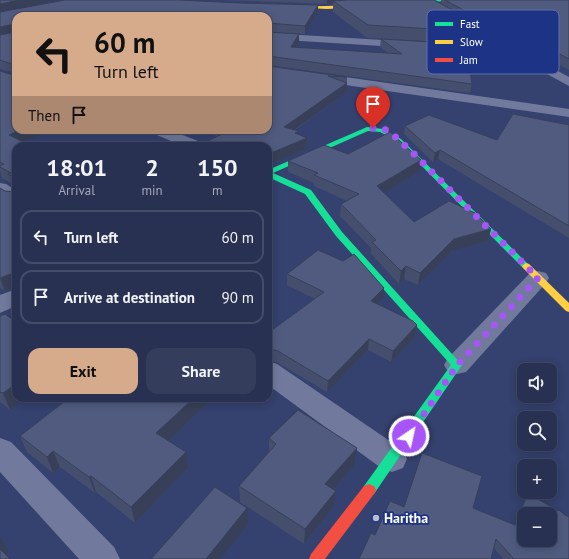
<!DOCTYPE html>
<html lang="en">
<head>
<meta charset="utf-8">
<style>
  body { margin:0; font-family:"PT Sans",sans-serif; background:#343d5c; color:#f1f3f6; height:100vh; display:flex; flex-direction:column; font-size:15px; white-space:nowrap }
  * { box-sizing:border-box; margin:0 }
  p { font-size:13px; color:#a5a9b8 }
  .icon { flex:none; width:22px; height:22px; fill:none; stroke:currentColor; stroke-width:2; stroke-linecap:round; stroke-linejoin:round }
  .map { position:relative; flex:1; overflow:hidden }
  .details { position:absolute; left:12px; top:142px; width:260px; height:260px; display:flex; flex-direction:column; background:#283152; border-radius:12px; box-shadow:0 2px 10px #0003,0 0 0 1px #444c69 }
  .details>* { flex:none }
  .banner { position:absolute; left:12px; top:12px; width:260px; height:122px; border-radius:12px; box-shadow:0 2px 10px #0003,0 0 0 1px #444c69; background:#d6ab8b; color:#111; overflow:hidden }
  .buttons { position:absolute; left:517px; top:363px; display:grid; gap:8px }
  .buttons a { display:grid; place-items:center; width:40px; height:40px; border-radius:8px; background:#283152; box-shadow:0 2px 10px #0003,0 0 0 1px #444c69; font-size:20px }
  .pin { position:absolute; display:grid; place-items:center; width:34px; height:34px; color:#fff; margin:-41px -17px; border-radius:50% 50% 50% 0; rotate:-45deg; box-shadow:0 0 4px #0007 }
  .pin .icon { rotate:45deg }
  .me { position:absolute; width:44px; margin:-22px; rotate:34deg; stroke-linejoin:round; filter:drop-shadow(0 0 3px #0008) }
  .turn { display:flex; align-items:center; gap:14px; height:84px; padding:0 16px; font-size:18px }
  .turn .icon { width:52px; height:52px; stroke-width:2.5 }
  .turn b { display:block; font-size:28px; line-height:34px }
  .then { display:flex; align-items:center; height:38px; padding:0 16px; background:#0003; gap:8px; font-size:15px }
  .eta { display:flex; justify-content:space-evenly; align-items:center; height:68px; text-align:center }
  .eta b { font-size:24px; font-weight:600; line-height:28px }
  .primary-button { display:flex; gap:8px; margin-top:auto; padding:8px 16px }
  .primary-button a { flex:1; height:46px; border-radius:12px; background:#d6ab8b; color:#111; font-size:16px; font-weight:600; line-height:46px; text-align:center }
  .primary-button a+a { background:#343d5c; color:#f1f3f6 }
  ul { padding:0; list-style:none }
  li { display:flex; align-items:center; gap:12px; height:54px; margin:0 8px 6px; padding:0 8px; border:2px solid #444c69; border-radius:12px }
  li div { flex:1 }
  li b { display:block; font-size:15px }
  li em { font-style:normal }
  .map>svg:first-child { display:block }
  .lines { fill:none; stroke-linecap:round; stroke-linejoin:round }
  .street { fill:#717a9c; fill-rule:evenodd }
  .fast { fill:#16e098; fill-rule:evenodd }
  .slow { fill:#ffcf43; fill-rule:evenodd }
  .jam { fill:#f24e42; fill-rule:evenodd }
  .wall { fill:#454e6d }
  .shaded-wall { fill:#384059 }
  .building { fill:#505b7f; stroke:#384059; fill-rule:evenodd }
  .route { stroke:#a855f7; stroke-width:7; stroke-dasharray:0 12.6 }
  .poi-dot { fill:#b8bccc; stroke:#1d3386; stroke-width:1.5 }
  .labels { text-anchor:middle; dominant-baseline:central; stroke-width:3.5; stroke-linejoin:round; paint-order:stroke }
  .near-poi-label { font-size:14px; font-weight:bold; fill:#fff; stroke:#1d3386; text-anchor:start }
  .key { fill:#1d3386; stroke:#6170aa; stroke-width:1 }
  .key-label { font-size:11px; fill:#fff }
</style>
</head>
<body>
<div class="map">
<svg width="569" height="559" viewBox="0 0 569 559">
  <rect width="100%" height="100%" fill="#35416e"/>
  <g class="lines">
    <g class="street">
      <polygon points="416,0 427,0 569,77 569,86 510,54 268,39 268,33 498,47"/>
      <polygon points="268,66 569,109 569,117 268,74"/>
      <polygon points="150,130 170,130 203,143 205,146 183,146 152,133"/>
      <polygon points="0,183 6,184 16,190 16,203 10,202 0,196"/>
      <polygon points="538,271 546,273 549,278 546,283 466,372 457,374 448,372 444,365 448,358 530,273"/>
      <polygon points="16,289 16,306 0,313 0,295"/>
      <polygon points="268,361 277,364 403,450 407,459 403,468 392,472 381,468 268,385"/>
      <polygon points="0,438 11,442 114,547 120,559 79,559 0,472"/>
    </g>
    <g class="fast">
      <polygon points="438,0 458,0 407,4 405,3"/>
      <polygon points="367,127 383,129 401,139 530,266 529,268 523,268 397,141 380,132 368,131 273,173 311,190 342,232 462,365 374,494 369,496 364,494 362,490 364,486 451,365 336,236 305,194 268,177 268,170"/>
    </g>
    <g class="slow">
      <polygon points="363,5 364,7 327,9 287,7"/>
      <polygon points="526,263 529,264 569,303 569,312 566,311 523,268 522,266"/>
    </g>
    <polygon class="jam" points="369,484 374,486 376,490 374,494 325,559 309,559 311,554 364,486"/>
  </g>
  <g class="wall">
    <polygon points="222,0 434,0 441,3 441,0 569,0 569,70 494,29 485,30 468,21 464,43 367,38 333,12 333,3 327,4"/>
    <polygon points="0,12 318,12 305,34 268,32 268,16 16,16 23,142 16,146 16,288 5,291 0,288 0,188 5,191 13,192 13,187 12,186 11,183 2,178 0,171 0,71 13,75 15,73 0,69"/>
    <polygon points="268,32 299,34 299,42 296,48 388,53 380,47 381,39 472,84 470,93 268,65"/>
    <polygon points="268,66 347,77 347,92 295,130 299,135 307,138 306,149 271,164 268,163 268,146 217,136 196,130 268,130"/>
    <polygon points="569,125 569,238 438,159 433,162 404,134 405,126 497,140"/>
    <polygon points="348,154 420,171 384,193 414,222 491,229 488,241 452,251 418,285 404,279 399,284 371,254 371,248 340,216 341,204 347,201 314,186 314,183 288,172 288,161"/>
    <polygon points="287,274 383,299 378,304 417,325 415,337 391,362 368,350 327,392 278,363 268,360 268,333 315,299 287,285"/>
    <polygon points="0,316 16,398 25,398 10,410 0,402"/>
    <polygon points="69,398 213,398 168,441 188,468 135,523 96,492 95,493 60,467 53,473 27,452 20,436"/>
    <polygon points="269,438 357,448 355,464 333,489 336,491 334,506 304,544 240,502 239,486 269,452"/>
    <polygon points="404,507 473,508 569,559 503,559 494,548 375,535"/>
  </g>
  <g class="shaded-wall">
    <polygon points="20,0 59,0 0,11 0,4"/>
    <polygon points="327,0 387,0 333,1 333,3 327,4"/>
    <polygon points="318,5 318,12 305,34 305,26"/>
    <polygon points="464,19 469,19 467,31 462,30"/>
    <polygon points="496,21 494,29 485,30 486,22"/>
    <polygon points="15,24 16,32 0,36 0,27"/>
    <polygon points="299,34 299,42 291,56 291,47"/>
    <polygon points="347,83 347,92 284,137 284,127"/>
    <polygon points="21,130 51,130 12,146 9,135"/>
    <polygon points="299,131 299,141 307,138 306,149 271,164 271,153"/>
    <polygon points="440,150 438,159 433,162 435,153"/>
    <polygon points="421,160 420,171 376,198 377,186"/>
    <polygon points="491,229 488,241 452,251 418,285 420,273 454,239"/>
    <polygon points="406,266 404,279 399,284 401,271"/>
    <polygon points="16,273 16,285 13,275"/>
    <polygon points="11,274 15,288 5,291 0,278"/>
    <polygon points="384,288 383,299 369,312 371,301"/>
    <polygon points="417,325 415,337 391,362 393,351"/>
    <polygon points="369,339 368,350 327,392 328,381"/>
    <polygon points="16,384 16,398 25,398 10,410 3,393"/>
    <polygon points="194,398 213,398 160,449 156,433"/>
    <polygon points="357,448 355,464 324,500 325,484"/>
    <polygon points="53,451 60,467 53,473 47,457"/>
    <polygon points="186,452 188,468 135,523 131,507"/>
    <polygon points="91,476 96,492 95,493 89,477"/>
    <polygon points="336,491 334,506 304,544 305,529"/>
    <polygon points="247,508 248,524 220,559 206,559"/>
    <polygon points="0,537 9,552 2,558 0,554"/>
  </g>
  <g class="building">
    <polygon points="0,0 20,0 0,4"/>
    <polygon points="65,0 179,0 240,3 318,5 305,26 268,23 268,16 16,16 16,130 21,130 9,135 32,146 16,146 16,273 13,275 11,274 0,278 0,188 5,191 13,192 13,177 8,174 11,173 0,167 0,166 4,164 0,162 0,71 13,75 15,74 15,65 0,60 0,35 15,32 15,24 0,27 0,12"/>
    <polygon points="347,0 434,0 469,19 464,19 466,31 368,25 333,1"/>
    <polygon points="445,0 569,0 569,59 496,21 486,22"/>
    <polygon points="268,32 299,34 291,47 402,54 381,39 466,44 472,84 268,56"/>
    <polygon points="268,66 347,77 328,76 347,83 284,127 299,131 295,133 307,138 271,153 268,152 268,146 197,146 231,130 268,130"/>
    <polygon points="513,114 569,125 569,226 440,150 435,153 405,126 429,115 497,140"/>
    <polygon points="390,132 421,160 377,186 414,222 449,201 475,213 491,229 454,239 420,273 406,266 401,271 372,242 376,240 341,204 359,194 314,175 318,173 288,161 324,145 348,154"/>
    <polygon points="318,250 343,261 354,254 384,288 371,301 413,321 417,325 393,351 369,339 328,381 278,351 268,348 268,333 324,292 287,274"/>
    <polygon points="5,314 16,322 16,384 3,393 0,392 0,316"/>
    <polygon points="69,398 194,398 156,433 186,452 131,507 91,476 89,477 53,451 47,457 20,436"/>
    <polygon points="298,410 357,448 325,484 336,491 305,529 239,486 276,444 269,438"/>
    <path d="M422,453l60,23 -9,32 42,17 13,-32 30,18 1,-1 6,5 4,2v42h-55l-18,-20 -5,20h-132l12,-26 4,2 15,-34 14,6zM524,514h26v26h-26z"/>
    <polygon points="215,487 247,508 206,559 151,559"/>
    <polygon points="0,549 10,559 0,559"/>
  </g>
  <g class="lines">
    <polyline class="route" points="373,128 384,129 391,133 414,154 538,278 457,365 409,436"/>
  </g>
  <circle class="poi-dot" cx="376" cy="518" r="4"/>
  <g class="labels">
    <g class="near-poi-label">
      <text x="384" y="518">Haritha</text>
    </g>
  </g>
  <rect x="427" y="10" width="132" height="64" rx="6" class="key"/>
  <rect x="435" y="22" width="18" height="4" fill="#16e098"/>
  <rect x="435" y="40" width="18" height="4" fill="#ffcf43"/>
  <rect x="435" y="58" width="18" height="4" fill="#f24e42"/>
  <g class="key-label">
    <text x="460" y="28">Fast</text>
    <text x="460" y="46">Slow</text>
    <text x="460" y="64">Jam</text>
  </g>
</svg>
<div class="buttons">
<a><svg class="icon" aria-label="sound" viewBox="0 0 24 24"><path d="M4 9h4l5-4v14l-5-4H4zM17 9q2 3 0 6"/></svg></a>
<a><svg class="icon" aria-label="search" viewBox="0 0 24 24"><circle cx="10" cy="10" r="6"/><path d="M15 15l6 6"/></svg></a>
<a>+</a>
<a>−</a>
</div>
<div class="pin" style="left:373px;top:128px;background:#d93025"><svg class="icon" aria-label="arrive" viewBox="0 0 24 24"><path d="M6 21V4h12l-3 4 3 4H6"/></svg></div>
<svg class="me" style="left:409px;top:436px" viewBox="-20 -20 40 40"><circle r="17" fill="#a855f7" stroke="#fff" stroke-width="3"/><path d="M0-11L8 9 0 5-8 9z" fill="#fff"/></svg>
<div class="banner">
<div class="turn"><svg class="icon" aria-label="left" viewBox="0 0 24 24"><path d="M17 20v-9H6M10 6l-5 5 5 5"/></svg><div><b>60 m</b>Turn left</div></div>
<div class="then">Then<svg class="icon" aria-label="arrive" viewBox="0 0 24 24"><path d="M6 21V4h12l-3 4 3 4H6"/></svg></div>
</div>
<section class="details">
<div class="eta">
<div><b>18:01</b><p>Arrival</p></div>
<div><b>2</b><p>min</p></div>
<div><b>150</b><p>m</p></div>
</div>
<ul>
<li><svg class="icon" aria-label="left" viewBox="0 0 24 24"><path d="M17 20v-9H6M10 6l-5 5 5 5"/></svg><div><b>Turn left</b></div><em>60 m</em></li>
<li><svg class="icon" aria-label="arrive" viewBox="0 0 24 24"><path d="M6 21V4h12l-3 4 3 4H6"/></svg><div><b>Arrive at destination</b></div><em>90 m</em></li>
</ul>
<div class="primary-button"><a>Exit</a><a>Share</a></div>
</section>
</div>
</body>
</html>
